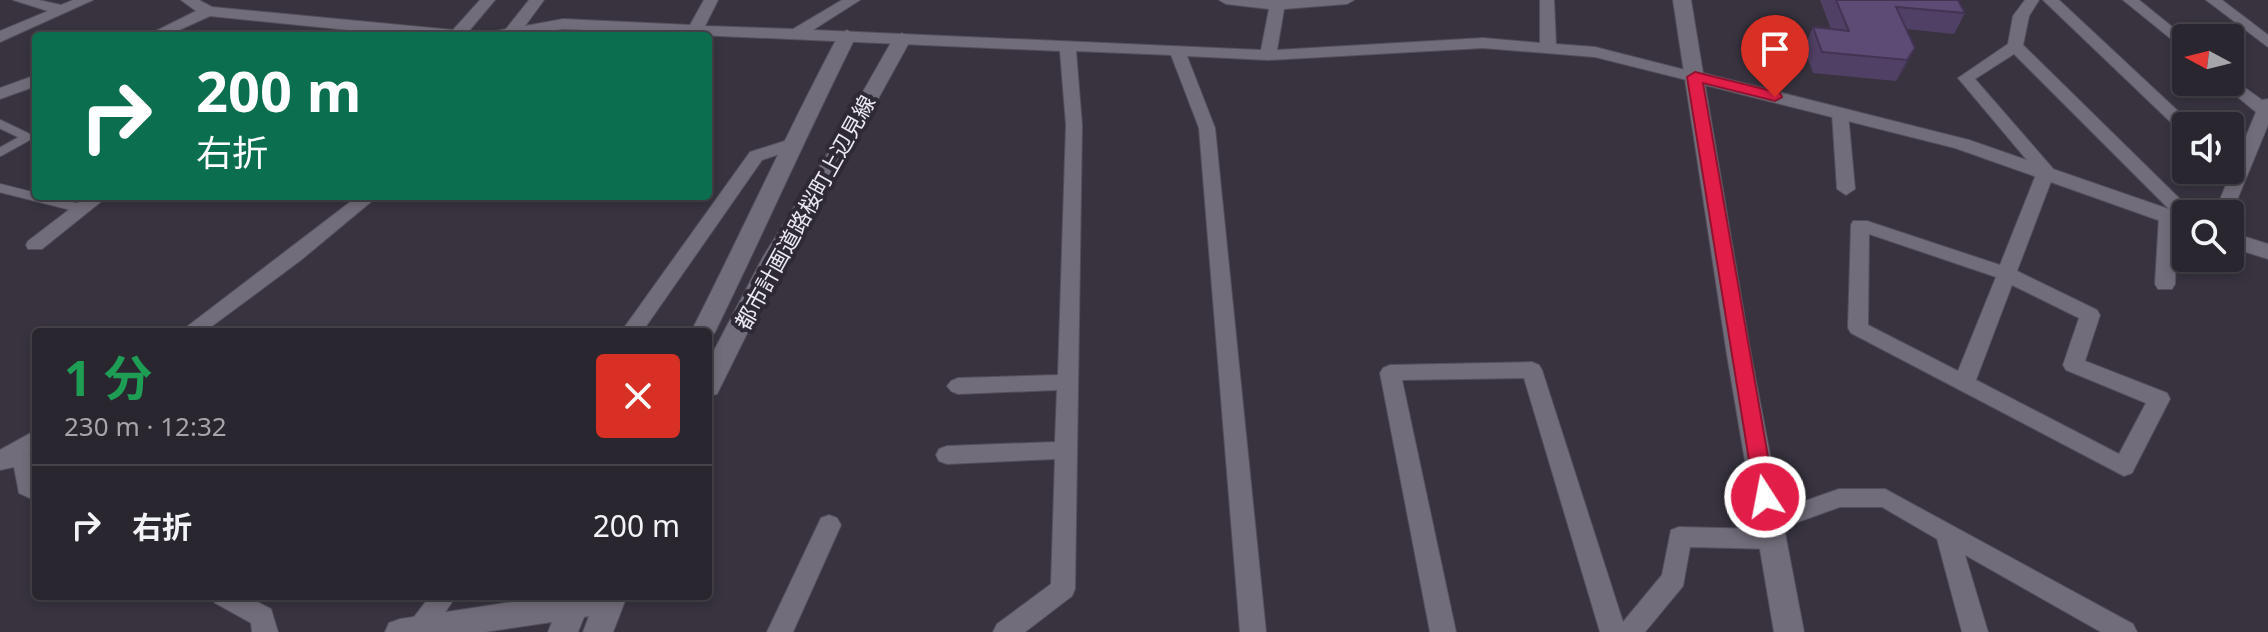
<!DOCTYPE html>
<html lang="ja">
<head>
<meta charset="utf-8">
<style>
  body { margin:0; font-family:"Noto Sans","Noto Sans JP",sans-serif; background:#322e37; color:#f1f3f6; height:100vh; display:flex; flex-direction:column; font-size:30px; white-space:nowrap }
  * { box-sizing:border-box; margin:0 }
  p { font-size:26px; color:#a5a5aa }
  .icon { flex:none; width:44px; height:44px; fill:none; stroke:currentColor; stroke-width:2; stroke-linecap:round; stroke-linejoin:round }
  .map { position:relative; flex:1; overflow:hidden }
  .sheet { position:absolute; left:32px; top:328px; width:680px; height:272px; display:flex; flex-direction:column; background:#2a262f; border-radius:8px; box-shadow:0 4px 12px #0003,0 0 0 2px #46434b }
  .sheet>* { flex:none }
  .banner { position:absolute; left:32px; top:32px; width:680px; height:168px; border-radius:8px; box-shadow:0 4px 12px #0003,0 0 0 2px #46434b; background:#0b6e4f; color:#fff; overflow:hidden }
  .needle { width:52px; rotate:277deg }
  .fabs { position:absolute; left:2172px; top:24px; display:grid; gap:16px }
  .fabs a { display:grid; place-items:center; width:72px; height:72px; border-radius:8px; background:#2a262f; box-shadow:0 4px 12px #0003,0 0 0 2px #46434b; font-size:40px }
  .pin { position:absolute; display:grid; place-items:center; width:68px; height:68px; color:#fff; margin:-82px -34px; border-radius:50% 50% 50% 0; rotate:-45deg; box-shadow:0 0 8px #0007 }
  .pin .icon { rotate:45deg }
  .me { position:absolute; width:88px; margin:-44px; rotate:349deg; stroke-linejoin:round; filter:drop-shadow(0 0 6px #0008) }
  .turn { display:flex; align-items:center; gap:28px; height:168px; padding:0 32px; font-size:36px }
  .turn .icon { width:104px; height:104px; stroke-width:2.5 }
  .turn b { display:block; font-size:56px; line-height:68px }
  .round { display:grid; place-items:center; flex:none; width:84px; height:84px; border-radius:8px; background:#322e37 }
  .headline { display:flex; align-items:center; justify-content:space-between; height:136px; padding:0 32px }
  h1 { font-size:48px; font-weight:700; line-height:60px; color:#1e9e55 }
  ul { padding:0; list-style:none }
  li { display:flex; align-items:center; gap:24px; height:120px; padding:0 32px; border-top:2px solid #46434b }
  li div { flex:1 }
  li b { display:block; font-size:30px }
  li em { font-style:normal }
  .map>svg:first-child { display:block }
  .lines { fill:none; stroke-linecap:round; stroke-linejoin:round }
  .service-casing { stroke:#54505b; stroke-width:10 }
  .minor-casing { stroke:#54505b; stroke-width:2 }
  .tertiary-casing { stroke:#54505b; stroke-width:2 }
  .service { stroke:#726d7a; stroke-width:8 }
  .minor { fill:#726d7a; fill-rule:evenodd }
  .tertiary { fill:#726d7a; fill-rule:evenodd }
  .wall { fill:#514065 }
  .shaded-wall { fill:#423452 }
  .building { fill:#5e4b75; stroke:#423452; stroke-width:2 }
  .route { fill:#e11d48; stroke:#92132f; stroke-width:2 }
  .labels { text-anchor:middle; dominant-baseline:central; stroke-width:8; stroke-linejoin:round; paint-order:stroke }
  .street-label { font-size:22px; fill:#ebe8f0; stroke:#2e2935 }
</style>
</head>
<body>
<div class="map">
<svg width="2268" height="632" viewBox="0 0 2268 632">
  <rect width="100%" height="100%" fill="#38333f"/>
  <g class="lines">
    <defs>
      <g id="service">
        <polyline points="0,124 27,137 0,152"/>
        <polyline points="0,188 83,209"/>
      </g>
      <g id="minor">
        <polygon points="13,0 39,0 61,5 73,0 93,0 0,42 0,31 48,11"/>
        <polygon points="181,0 199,0 212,7 453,30 480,0 495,0 468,32 473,36 408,36 210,16 166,36 146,36 196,11"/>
        <polygon points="529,0 544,0 525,26 563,19 690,25 704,0 718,0 705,26 793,29 842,0 860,0 813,30 1261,50 1269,9 1226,4 1219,0 1354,0 1347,4 1284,9 1277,50 1483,38 1540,43 1540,0 1554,0 1556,44 1595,47 1701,74 1703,77 1695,82 1595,57 1483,48 1268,60 1187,56 1215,128 1266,632 1240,632 1199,128 1171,55 1076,51 1082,125 1075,589 1072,596 1025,632 993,632 997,624 1051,584 1055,459 947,464 939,461 936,455 939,449 947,446 1055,442 1057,390 958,394 951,391 947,386 951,381 958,378 1058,375 1066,125 1060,51 563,29 520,36 485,36 488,33 506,29"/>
        <path d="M2025,0h14l-10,16 -6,29 162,159 6,10h-5v15l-9,-6 -2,61 -3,5h-14l-3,-5 4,-67 3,-4 9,-2 -157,-157 -39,25 80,92 -38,100 80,39 3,5 -15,46 82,32 3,6 -38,74 -8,3 -273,-143 -3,-5 3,-103 2,-4h14l133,44 37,-93 -79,-94 50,-34 5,-28zM1869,234l127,43 -38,94 -90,-46zM2012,285l67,33 -16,47 3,5 80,33 -27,51 -143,-74z"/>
        <polygon points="2043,0 2059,0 2194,126 2186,126 2186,132 2180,131"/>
        <polygon points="2123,0 2139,0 2186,38 2186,51"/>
        <polygon points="2206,0 2222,0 2268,35 2268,47"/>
        <polygon points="36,75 36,86 0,99 0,88"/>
        <polygon points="2230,77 2262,100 2268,99 2268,125 2230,217 2230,214 2214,214 2256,112 2223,85 2221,82 2230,82"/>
        <polygon points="1840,108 1848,113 1855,189 1846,195 1837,189 1832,113"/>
        <polygon points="791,139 800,144 797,148 762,160 642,332 621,332 750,152"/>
        <polygon points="87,196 108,196 42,249 28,249 26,245 28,241"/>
        <polygon points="358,196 378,196 301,260 204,332 180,332"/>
        <polygon points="1532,362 1539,365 1542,370 1623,622 1662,575 1671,530 1679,527 1761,529 1758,523 1762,516 1839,489 1885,489 2133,624 2137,632 2101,632 1965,555 1988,632 1962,632 1937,539 1882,507 1840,507 1776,530 1785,539 1781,546 1773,549 1690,547 1683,586 1645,632 1600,632 1524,378 1402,380 1456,632 1430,632 1380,373 1383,368 1390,365"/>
        <polygon points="36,430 36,449 29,454 36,461 36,501 19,493 14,467 0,470 0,450"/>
        <polygon points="829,515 837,518 841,525 793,632 767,632 821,518"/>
        <polygon points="212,596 246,596 271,609 278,632 252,632 251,623 215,603"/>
        <polygon points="430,596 456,596 432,632 409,632 411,621"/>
      </g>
      <g id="tertiary">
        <polygon points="1673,0 1691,0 1703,73 1969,140 2186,215 2186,230 1955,148 1705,85 1751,355 1804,632 1774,632 1727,355"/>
        <path d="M847,30l9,6c-49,98 -93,198 -141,296l-7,7v-7h-17c50,-98 95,-198 147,-296z"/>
        <polygon points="902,33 911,39 851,148 785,257 717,394 708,396 708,362 763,257 831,148 893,39"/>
        <polygon points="2230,232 2268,244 2268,259 2230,247"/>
        <polygon points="552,596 627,596 613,632 583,632 589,616 584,617 578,632 548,632 552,622 485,632 385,632 389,623 400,619"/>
      </g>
    </defs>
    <use href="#service" class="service-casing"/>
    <use href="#minor" class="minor-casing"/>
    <use href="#tertiary" class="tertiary-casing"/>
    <use href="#service" class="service"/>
    <use href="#minor" class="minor"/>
    <use href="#tertiary" class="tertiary"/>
  </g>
  <polygon class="wall" points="1820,0 1958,0 1965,13 1954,34 1906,29 1915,48 1904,69 1896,81 1813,73 1804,48 1813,27 1831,29"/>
  <polygon class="shaded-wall" points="1915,48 1904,69 1896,81 1907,60"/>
  <polygon class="building" points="1836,0 1958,0 1965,13 1896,7 1915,48 1907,60 1822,52 1813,27 1849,31"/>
  <polygon class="route" points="1695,72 1780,93 1782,97 1775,101 1703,83 1775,497 1772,503 1765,505 1758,503 1755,497 1687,77"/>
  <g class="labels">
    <g class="street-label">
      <text transform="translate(804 212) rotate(-61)">都市計画道路桜町上辺見線</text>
    </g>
  </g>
</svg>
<div class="fabs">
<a><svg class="needle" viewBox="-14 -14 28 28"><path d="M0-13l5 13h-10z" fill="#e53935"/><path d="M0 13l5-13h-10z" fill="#a5a5aa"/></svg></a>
<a><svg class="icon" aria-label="sound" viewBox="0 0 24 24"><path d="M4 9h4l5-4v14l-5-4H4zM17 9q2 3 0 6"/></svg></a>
<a><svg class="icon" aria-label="search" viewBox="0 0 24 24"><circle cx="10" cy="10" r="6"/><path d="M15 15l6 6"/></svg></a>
</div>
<div class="pin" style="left:1775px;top:97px;background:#d93025"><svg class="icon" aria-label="arrive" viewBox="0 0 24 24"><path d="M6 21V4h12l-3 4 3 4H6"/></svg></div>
<svg class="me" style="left:1765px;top:497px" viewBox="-20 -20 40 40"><circle r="17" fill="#e11d48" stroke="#fff" stroke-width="3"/><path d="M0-11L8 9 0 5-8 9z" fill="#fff"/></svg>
<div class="banner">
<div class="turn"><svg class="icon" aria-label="right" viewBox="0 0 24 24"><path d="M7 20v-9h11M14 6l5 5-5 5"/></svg><div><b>200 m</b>右折</div></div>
</div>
<section class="sheet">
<div class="headline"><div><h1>1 分</h1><p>230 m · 12:32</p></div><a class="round" style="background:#d93025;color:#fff"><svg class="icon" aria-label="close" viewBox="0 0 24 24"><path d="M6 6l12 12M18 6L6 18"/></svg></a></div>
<ul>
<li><svg class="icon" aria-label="right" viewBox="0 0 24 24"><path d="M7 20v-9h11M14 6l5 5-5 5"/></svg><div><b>右折</b></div><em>200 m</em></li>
</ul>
</section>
</div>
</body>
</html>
